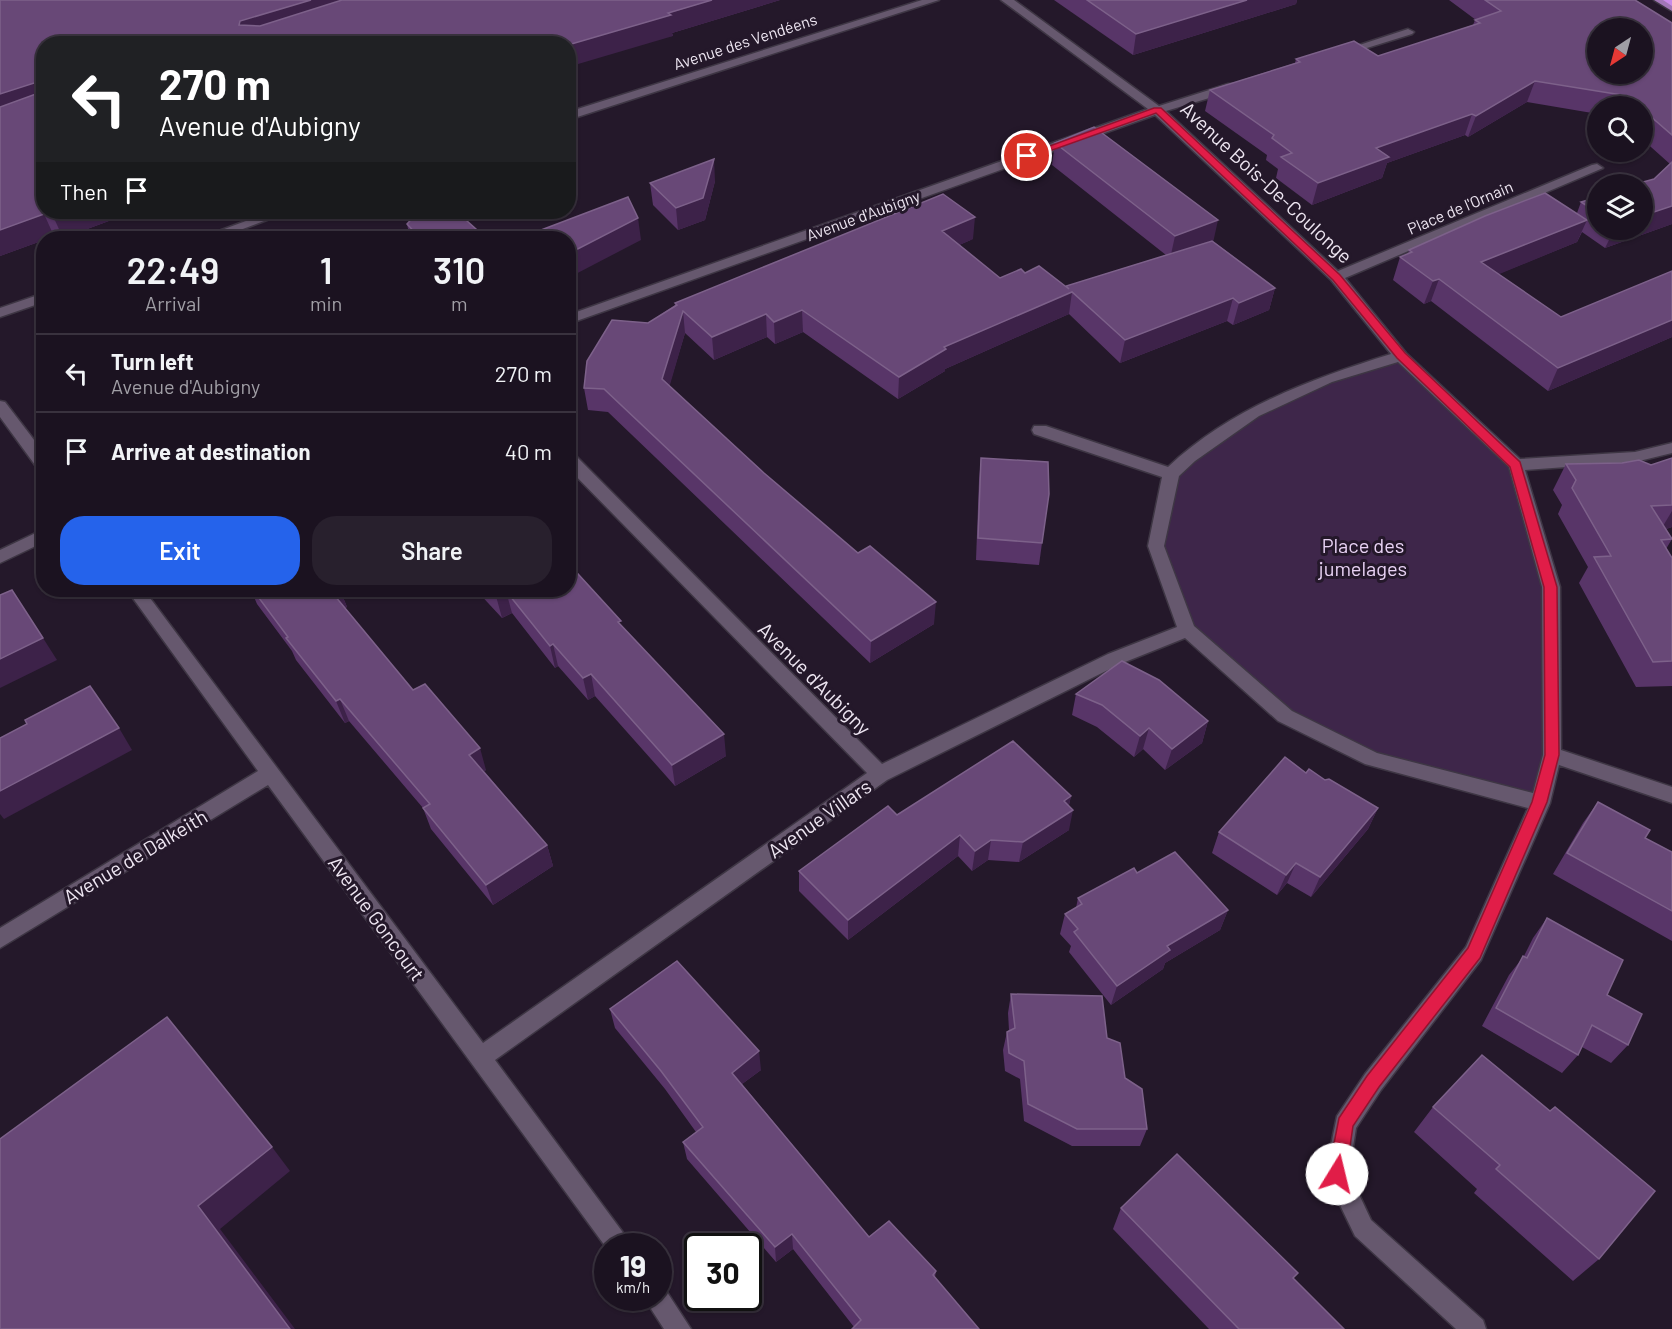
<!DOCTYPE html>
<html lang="en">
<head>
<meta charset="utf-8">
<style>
  body { margin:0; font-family:Barlow,sans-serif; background:#28202d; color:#f1f3f6; height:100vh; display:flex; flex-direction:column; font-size:22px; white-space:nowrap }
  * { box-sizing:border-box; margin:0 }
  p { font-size:20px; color:#a09ea5 }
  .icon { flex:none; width:33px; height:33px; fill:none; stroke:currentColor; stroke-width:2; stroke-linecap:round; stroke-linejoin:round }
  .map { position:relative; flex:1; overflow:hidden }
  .details { position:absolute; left:36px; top:231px; width:540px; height:366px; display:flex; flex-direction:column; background:#1b1220; border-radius:24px; box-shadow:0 2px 4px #0004,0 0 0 2px #39323e }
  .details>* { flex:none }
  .hud { position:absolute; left:36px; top:36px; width:540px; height:183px; border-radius:24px; box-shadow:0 2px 4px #0004,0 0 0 2px #39323e; background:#202124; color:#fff; overflow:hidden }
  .needle { width:39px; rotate:216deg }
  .buttons { position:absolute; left:1587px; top:18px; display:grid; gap:12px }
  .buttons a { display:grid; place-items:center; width:66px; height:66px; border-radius:50%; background:#1b1220; box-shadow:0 2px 4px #0004,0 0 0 2px #39323e; font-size:30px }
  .speed { position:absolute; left:594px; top:1233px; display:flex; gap:12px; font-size:30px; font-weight:700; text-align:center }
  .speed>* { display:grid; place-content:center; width:78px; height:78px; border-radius:50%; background:#1b1220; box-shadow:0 2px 4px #0004,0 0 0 2px #39323e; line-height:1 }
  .speed small { font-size:15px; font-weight:400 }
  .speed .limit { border:3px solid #111; border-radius:9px; background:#fff; color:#111 }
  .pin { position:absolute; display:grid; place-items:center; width:51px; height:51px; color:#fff; margin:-26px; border:3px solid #fff; border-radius:50%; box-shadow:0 2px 6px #0007 }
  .me { position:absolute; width:66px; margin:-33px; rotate:9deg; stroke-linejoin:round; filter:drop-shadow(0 0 4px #0008) }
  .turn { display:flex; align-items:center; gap:21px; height:126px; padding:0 24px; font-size:27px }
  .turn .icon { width:78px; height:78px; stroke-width:2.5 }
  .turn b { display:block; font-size:42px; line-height:51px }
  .then { display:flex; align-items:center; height:57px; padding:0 24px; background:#0003; gap:12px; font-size:22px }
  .eta { display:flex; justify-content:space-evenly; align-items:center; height:102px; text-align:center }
  .eta b { font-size:36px; font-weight:600; line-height:42px }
  .primary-button { display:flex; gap:12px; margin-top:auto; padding:12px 24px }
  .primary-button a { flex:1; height:69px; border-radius:24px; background:#2563eb; color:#fff; font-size:24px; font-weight:600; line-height:69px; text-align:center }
  .primary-button a+a { background:#28202d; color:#f1f3f6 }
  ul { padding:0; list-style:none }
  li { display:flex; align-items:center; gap:18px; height:78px; padding:0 24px; border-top:2px solid #39323e }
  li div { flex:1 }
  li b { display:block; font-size:22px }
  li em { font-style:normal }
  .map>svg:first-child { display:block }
  .green { fill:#3e264a }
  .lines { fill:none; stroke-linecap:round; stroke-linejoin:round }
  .minor-casing { stroke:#3e3644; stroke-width:3 }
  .major-casing { stroke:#3e3644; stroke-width:3 }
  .highway-casing { stroke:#3e3644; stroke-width:3 }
  .minor { fill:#66586e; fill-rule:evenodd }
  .major { fill:#a176b7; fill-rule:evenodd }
  .highway { fill:#c98ae8; fill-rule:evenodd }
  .wall { fill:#583568 }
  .shaded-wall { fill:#3d2249 }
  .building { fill:#684877; stroke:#7d618a; stroke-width:1.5; fill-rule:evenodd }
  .route { fill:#e11d48; stroke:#92132f; stroke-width:1.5 }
  .labels { text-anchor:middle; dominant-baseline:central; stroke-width:6; stroke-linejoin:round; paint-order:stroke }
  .far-street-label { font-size:16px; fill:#eee6f2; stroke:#24182a }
  .street-label { font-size:20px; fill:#eee6f2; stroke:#24182a }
  .park-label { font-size:20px; fill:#e8d2f4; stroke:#24182a }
</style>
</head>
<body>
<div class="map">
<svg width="1672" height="1329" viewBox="0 0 1672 1329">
  <rect width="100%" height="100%" fill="#24182a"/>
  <polygon class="green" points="1401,356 1516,465 1551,587 1552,755 1540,803 1372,759 1285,716 1187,630 1156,546 1171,474 1254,412"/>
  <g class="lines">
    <defs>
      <g id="minor">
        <polygon points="922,0 939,0 568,120 568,112"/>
        <path d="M1001,0h13l145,106 69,-22h8v6l-70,21 172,160 254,-106 5,-1 6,4 -258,110 61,75 114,106 115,-7 37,-9v10l-37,9 -110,8 35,117 1,163 111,37v16l-113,-38 -9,38 -69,157 -100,130 -25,38 -7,45 22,47 112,100 3,9h-30l-101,-93 -30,-62 12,-58 28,-42 101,-127 62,-139 -163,-44 -87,-43 -93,-83 -65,26 -233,116 -392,280 132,178 4,8h-23v4l-340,-465 -268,163v-20l258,-157 -131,-181h17l339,453 384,-270 -299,-305v-15l6,1 308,310 226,-110 69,-27 -29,-81 14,-69 -128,-43 -2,-4 2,-4h12l122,41c63,-59 143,-88 223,-113l-60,-74 -176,-165 -587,209v-9l580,-206zM1398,362l111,105 33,120 1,168 -10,38 -156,-40 -85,-42 -98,-85 -30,-80 15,-70 16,-15 64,-45 73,-34z"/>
        <polygon points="1408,29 1414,32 1412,34 1341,56 1335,53"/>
        <polygon points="270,212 288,212 219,238 200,238"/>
        <polygon points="44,293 44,302 0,317 0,308"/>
        <polygon points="0,401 5,402 44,453 44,470 38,469 0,417"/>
        <polygon points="44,529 44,542 0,563 0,550"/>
        <polygon points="658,1287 665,1289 691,1329 664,1329 644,1298 658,1298"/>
      </g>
      <polygon id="major" points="1654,0 1667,0 1672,3 1672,11"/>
      <polygon id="highway" points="1663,0 1672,0 1672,6"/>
    </defs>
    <use href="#minor" class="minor-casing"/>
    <use href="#major" class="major-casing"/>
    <use href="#highway" class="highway-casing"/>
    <use href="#minor" class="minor"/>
    <use href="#major" class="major"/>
    <use href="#highway" class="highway"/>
  </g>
  <g class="wall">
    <polygon points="0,0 780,0 672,33 673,36 568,44 44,44 133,212 63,238 54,236 48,238 44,238 44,240 0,256"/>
    <polygon points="1054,0 1297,0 1296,4 1133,55"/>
    <polygon points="1449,0 1635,0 1672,23 1672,224 1605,248 1582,232 1577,242 1498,274 1561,317 1672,271 1672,337 1548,391 1431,301 1424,304 1393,280 1400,257 1408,254 1409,250 1577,213 1581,202 1598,197 1598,230 1642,230 1654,179 1670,164 1642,139 1642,106 1598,106 1598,114 1527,102 1468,137 1465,135 1387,163 1382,178 1312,205 1276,178 1278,169 1266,160 1267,155 1205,111 1210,90 1295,63 1296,59 1378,56 1473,25 1475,20 1476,20"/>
    <polygon points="1055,143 1213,241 1275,288 1269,310 1233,325 1227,321 1120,363 1069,314 945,369 945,371 898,399 803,332 775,344 767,337 714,360 685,333 669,386 764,473 934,624 870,663 608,412 588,410 584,388 648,323 675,305 675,303 973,239 959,245 1000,278 1025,273 1066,286 1166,255 1052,165"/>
    <polygon points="715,181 705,220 678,230 653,205 650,183"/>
    <polygon points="407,224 486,238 410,238"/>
    <polygon points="981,458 1042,543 1039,565 976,560 979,480"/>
    <polygon points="1672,458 1672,527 1666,529 1672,539 1666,549 1672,558 1672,686 1636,687 1579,583 1588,567 1558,514 1562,505 1553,490 1566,464 1651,465"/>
    <polygon points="572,556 575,570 621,626 726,756 675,786 595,696 588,700 558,666 555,668 512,613 502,618 476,590 568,590"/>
    <polygon points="251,590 340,590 347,607 345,608 413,690 486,770 484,771 547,845 553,866 493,905 431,829 423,808 349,721 345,723 296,660 292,651 257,604"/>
    <polygon points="1076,694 1208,721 1202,743 1165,770 1143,749 1134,757 1097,727 1072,715"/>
    <polygon points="1306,773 1325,780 1378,808 1368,829 1311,897 1287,883 1277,895 1212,853 1219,832"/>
    <polygon points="1071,796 1069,805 1069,830 1019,862 988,860 972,871 958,856 848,940 799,891 799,871 897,815"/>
    <polygon points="1598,802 1645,838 1672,852 1672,941 1553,874 1583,823"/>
    <polygon points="1137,873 1228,910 1220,930 1165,963 1163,969 1111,1005 1069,952 1071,946 1060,934 1065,914 1076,908 1078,898"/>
    <polygon points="1547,918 1607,995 1628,1045 1611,1063 1582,1047 1578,1055 1562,1073 1482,1026 1509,975 1524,956 1533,938"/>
    <polygon points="1011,994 1107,1038 1125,1078 1147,1129 1140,1146 1072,1146 1024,1121 1020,1079 1005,1071 1003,1050 1007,1032 1009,1030 1008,1013"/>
    <polygon points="610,1009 761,1070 742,1084 869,1237 936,1271 935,1277 854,1327 793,1249 776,1262 687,1159 683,1142 696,1132 665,1089 615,1028"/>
    <polygon points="1482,1055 1599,1259 1573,1281 1474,1193 1477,1189 1414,1132 1433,1107"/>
    <polygon points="1121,1208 1294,1279 1344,1329 1209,1329 1113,1229"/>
  </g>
  <g class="shaded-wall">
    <polygon points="311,0 384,0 246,44 239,25 240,21"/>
    <polygon points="712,0 780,0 672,33 673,36 568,67 568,45"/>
    <polygon points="1247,0 1297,0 1296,4 1133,55 1136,34"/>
    <polygon points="1535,81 1527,102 1468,137 1476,116"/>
    <polygon points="34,83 43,104 0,119 0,94"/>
    <polygon points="1472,114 1465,135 1387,163 1382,178 1312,205 1318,183 1376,148"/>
    <polygon points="714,159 715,181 705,220 678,230 676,208"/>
    <polygon points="1672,206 1672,224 1605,248 1614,230 1642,230 1642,216"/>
    <polygon points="65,212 133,212 63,238 53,216"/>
    <polygon points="44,214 54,236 48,238 44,238 44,240 0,256 0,230"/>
    <polygon points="975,217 973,239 941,253 942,231"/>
    <polygon points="638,218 641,240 568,278 568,254"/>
    <polygon points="1218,220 1213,243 1170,259 1175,236"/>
    <polygon points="1587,220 1577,242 1473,285 1481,262"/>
    <polygon points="1439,279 1431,301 1424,304 1433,281"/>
    <polygon points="1275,288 1269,310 1233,325 1239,303"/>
    <polygon points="1072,292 1069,314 945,369 945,371 898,399 899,377 944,347"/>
    <polygon points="1233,298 1227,321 1120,363 1125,340"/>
    <polygon points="802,310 803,332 775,344 774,322"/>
    <polygon points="683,311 685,333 665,402 662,379"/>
    <polygon points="766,314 767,337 714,360 712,337"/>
    <polygon points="1672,320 1672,337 1548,391 1558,368"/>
    <polygon points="1672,511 1672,527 1660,531"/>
    <polygon points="572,556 577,578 568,575 568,558"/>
    <polygon points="330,590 340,590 347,607 338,611"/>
    <polygon points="506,591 512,613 502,618 496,596"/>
    <polygon points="936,602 934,624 870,663 871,641"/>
    <polygon points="43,638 57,660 0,688 0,659"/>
    <polygon points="553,644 558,666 555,668 550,646"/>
    <polygon points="591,674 595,696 588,700 583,678"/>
    <polygon points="340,699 349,721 345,723 336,701"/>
    <polygon points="1208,721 1202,743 1165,770 1172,749"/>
    <polygon points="119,728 132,750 4,819 0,814 0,791"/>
    <polygon points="1149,728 1143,749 1134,757 1140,736"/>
    <polygon points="724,734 726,756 675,786 672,765"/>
    <polygon points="480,748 486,770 476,776 469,755"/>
    <polygon points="1071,796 1067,813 1073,810 1069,830 1019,862 1023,842 1064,801"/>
    <polygon points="1378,808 1368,829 1311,897 1320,877"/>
    <polygon points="960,835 958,856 848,940 848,920"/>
    <polygon points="991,840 988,860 972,871 975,851"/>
    <polygon points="547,845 553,866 493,905 486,885"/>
    <polygon points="1296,863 1287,883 1277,895 1286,875"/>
    <polygon points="1228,910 1220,930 1165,963 1163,969 1111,1005 1117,986 1167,946"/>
    <polygon points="759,1051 761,1070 734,1090 732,1073"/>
    <polygon points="272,1147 290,1171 220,1229 295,1329 290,1329 198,1206"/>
    <polygon points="792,1234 793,1249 776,1262 775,1247"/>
  </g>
  <g class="building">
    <polygon points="0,0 311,0 240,21 239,25 260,26 342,0 712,0 668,13 671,15 568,45 568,44 44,44 44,212 65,212 53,216 44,214 0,230 0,107 36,94 37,85 34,83 0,94"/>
    <polygon points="1087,0 1247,0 1136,34"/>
    <path d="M1485,0h150l37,23v112l-30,-26v-3h-3l-11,-10 -93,-15 -59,35 -4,-2 -96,34 13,9 -71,26 -37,-26 11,-4 -20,-15 2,-3 -64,-45 90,-28 -4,-3 58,-18 24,15 102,-33 -5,-3 26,-9zM1598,28h44v46h-44z"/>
    <polygon points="1094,127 1218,220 1175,236 1055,143"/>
    <polygon points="714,159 703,198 676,208 650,183"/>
    <polygon points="1672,162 1672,206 1642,216 1642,184 1636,184 1654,179"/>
    <polygon points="1545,193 1587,220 1481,262 1561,317 1672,271 1672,320 1558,368 1439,279 1433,281 1400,257 1412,252 1409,250 1485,216"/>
    <polygon points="943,194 975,217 942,231 1000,278 1021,269 1025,273 1039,266 1069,289 1066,286 1212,241 1275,288 1239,303 1233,298 1125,340 1072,292 944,347 946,349 899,377 802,310 774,322 766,314 712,337 683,311 662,379 764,473 858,553 870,546 936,602 871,641 604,389 584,388 587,361 612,320 648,323 677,305 675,303"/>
    <polygon points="628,197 638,218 568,254 568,238 520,238"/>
    <polygon points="1598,197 1598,213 1581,202"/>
    <polygon points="418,212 457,212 486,238 420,238 407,224"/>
    <polygon points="981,458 1048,462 1049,494 1042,543 978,538"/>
    <polygon points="1672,458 1672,505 1651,506 1672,539 1661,540 1672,558 1672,661 1653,662 1594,557 1611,556 1572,488 1576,480 1566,464 1622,463 1639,460 1651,465"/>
    <polygon points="568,563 621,621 618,622 724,734 672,765 591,674 583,678 553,644 550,646 506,591 496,596 490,590 568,590"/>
    <polygon points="12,590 43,638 0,659 0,595"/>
    <polygon points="253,590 330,590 413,690 425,684 480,748 469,755 547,845 486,885 423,808 430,804 340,699 336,701 286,638 288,637"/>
    <polygon points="1122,661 1159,680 1208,721 1172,749 1149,728 1140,736 1102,705 1076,694"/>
    <polygon points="90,686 119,728 0,791 0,738 27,724 25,720"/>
    <polygon points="1013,741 1071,796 1064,801 1073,810 1023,842 991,840 975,851 960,835 848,920 799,871 888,806 897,815"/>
    <polygon points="1285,757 1306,773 1309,769 1325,780 1329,779 1378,808 1320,877 1296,863 1286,875 1219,832"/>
    <polygon points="1598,802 1650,830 1645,838 1672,852 1672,911 1567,853"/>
    <polygon points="1175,852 1228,910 1167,946 1170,950 1117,986 1074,932 1078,929 1065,914 1082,904 1078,898 1134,868 1137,873"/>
    <polygon points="1547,918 1623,960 1607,995 1642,1014 1628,1045 1592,1025 1578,1055 1496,1008 1523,956 1527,958"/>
    <polygon points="677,961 759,1051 732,1073 869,1237 889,1221 936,1271 933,1275 979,1329 852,1329 861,1320 792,1234 775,1247 683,1142 703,1127 661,1071 610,1009"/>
    <polygon points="1011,994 1102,996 1107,1038 1120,1043 1125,1078 1142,1089 1147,1129 1077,1129 1028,1104 1024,1061 1009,1053 1007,1032 1015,1028"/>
    <polygon points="167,1017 272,1147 198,1206 290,1329 0,1329 0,1139"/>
    <polygon points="1482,1055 1550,1111 1555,1107 1655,1191 1599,1259 1496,1169 1500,1165 1433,1107"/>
    <polygon points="1177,1154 1298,1273 1293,1278 1344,1329 1239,1329 1121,1208"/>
  </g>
  <polygon class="route" points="1154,108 1161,108 1340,275 1405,353 1520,462 1557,587 1559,755 1547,802 1480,958 1379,1087 1353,1126 1346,1174 1343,1180 1337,1183 1331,1180 1328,1174 1339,1118 1367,1076 1468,948 1532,802 1545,755 1544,587 1510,467 1397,358 1333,280 1156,113 1030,158 1022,156"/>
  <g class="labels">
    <g class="far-street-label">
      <text transform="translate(745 41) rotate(-18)">Avenue des Vendéens</text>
      <text transform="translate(1460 207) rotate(-23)">Place de l'Ornain</text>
      <text transform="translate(863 215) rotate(-20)">Avenue d'Aubigny</text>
    </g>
    <g class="street-label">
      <text transform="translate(1267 182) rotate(43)">Avenue Bois-De-Coulonge</text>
      <text transform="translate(815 678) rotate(45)">Avenue d'Aubigny</text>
      <text transform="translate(819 818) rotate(-35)">Avenue Villars</text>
      <text transform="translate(135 856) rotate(-31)">Avenue de Dalkeith</text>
      <text transform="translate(377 918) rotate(54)">Avenue Goncourt</text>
    </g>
    <g class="park-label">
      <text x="1363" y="545">Place des<tspan x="1363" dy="23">jumelages</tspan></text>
    </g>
  </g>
</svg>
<div class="buttons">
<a><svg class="needle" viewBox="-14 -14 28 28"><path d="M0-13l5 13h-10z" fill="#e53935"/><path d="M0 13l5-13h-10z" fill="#a09ea5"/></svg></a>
<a><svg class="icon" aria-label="search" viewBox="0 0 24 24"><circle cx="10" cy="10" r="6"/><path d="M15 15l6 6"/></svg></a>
<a><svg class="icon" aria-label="layers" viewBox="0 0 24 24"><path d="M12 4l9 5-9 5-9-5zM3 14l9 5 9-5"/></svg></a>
</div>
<div class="speed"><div>19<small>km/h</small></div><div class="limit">30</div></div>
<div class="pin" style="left:1027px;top:156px;background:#d93025"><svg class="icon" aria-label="arrive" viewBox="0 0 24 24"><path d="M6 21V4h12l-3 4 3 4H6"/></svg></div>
<svg class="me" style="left:1337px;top:1174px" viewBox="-20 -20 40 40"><circle r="19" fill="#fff"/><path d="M0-13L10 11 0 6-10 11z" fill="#e11d48"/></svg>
<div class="hud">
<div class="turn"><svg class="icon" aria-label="left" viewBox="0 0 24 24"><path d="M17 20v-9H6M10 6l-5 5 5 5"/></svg><div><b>270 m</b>Avenue d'Aubigny</div></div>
<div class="then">Then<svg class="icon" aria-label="arrive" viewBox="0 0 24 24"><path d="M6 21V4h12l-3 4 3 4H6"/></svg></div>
</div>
<section class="details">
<div class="eta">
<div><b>22:49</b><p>Arrival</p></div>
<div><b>1</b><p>min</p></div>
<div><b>310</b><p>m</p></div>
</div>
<ul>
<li><svg class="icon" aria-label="left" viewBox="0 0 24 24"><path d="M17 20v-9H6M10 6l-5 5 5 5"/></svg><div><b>Turn left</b><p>Avenue d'Aubigny</p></div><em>270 m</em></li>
<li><svg class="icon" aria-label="arrive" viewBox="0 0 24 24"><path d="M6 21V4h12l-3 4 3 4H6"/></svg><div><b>Arrive at destination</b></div><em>40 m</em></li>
</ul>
<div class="primary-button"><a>Exit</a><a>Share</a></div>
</section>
</div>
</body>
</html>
